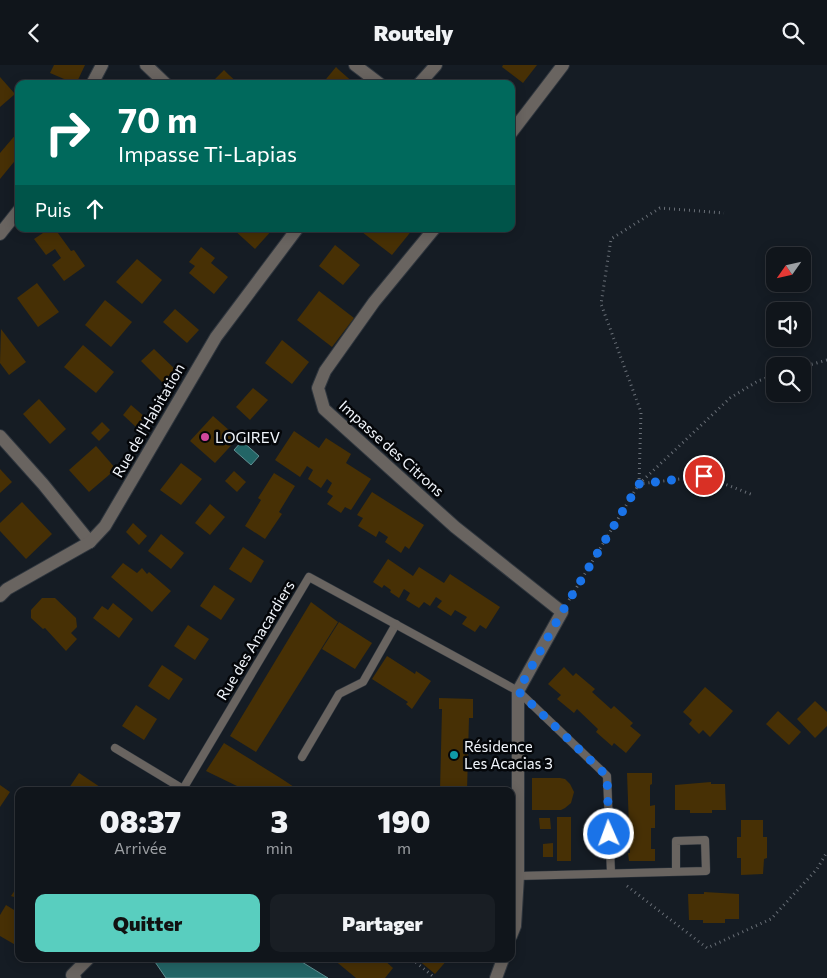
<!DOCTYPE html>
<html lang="fr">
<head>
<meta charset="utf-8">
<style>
  body { margin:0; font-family:Commissioner,sans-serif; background:#191e24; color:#f1f3f6; height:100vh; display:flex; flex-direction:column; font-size:19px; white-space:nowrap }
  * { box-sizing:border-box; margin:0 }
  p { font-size:16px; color:#9c9fa3 }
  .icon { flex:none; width:28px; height:28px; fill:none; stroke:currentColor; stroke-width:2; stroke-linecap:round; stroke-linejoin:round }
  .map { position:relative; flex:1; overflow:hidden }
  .details { position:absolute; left:15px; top:722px; width:500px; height:175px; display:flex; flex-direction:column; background:#10151b; border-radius:10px; box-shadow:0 2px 12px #0003,0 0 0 1px #30343a }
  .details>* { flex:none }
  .banner { position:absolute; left:15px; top:15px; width:500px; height:152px; border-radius:10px; box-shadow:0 2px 12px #0003,0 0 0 1px #30343a; background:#00695c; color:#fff; overflow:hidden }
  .needle { width:32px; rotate:236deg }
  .buttons { position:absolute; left:766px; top:182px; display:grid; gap:10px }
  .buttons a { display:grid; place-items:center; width:45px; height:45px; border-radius:10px; background:#10151b; box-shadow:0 2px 12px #0003,0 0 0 1px #30343a; font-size:25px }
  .pin { position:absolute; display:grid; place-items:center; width:42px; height:42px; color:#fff; margin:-21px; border:2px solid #fff; border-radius:50%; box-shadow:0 1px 5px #0007 }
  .me { position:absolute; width:55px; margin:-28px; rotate:358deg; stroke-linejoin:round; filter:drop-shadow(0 0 4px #0008) }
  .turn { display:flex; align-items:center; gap:18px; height:105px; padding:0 20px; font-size:22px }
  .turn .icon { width:65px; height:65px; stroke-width:2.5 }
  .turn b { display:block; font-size:35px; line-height:42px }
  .then { display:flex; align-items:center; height:48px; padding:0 20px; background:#0003; gap:10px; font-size:19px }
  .eta { display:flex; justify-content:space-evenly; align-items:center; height:85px; text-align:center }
  .eta b { font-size:30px; font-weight:800; line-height:35px }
  .action { display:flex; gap:10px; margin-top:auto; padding:10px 20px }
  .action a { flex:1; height:58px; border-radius:10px; background:#59cebf; color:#111; font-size:20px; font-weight:800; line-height:58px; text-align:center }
  .action a+a { background:#191e24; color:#f1f3f6 }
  header { display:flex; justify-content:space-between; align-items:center; height:65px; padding:0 20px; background:#10151b; font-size:22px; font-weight:800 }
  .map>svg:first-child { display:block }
  .water { fill:#236566; stroke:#619093 }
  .building { fill:#473005 }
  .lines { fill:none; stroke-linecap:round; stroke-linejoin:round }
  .service-casing { stroke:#2f363e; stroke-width:9 }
  .minor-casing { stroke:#2f363e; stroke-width:14 }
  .path { stroke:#696f77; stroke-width:3; stroke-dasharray:1 4; stroke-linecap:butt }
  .service { stroke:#696460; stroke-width:8 }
  .minor { stroke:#696460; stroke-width:12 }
  .route { stroke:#1a73e8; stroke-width:9; stroke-dasharray:0 16.2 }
  .hotel-dot { fill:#d1479c; stroke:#040609; stroke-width:2 }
  .culture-dot { fill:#0f9aa8; stroke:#040609; stroke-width:2 }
  .labels { text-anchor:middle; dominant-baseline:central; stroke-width:5; stroke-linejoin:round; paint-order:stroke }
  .street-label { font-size:15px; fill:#f1f5fb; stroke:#040609 }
  .poi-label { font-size:15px; fill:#f1f5fb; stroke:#040609; text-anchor:start }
</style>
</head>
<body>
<header><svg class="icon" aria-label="back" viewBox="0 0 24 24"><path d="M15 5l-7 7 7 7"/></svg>Routely<svg class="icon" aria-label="search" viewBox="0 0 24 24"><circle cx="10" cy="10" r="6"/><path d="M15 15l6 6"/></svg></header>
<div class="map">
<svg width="827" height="913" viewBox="0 0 827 913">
  <rect width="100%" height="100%" fill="#151c24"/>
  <g class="water">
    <polygon points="242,376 259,391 251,400 234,385"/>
    <polygon points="153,894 297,894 328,913 166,913"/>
  </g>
  <g class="building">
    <polygon points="54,0 85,0 76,19 50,8"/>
    <polygon points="503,0 537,0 523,18 502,2"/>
    <polygon points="336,2 339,5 355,19 322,19"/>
    <polygon points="224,5 229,10 239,19 210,19"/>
    <polygon points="0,12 15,29 0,42"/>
    <polygon points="511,34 516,38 511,44"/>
    <polygon points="511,46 517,50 511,58"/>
    <polygon points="17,68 19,70 19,93 18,92 0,114 0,88"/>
    <polygon points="49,164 55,164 71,186 74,185 85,201 64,216 52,200 61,193 55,184 46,190 34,174"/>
    <polygon points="233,164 273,164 255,184"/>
    <polygon points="365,164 413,164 392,190 362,167"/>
    <polygon points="335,180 360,200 343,220 319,201"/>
    <polygon points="201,182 215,193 211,198 228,212 214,229 189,208 195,201 189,197"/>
    <polygon points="137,194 162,215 142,239 116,217"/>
    <polygon points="37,218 59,247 38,262 17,233"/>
    <polygon points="319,226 354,253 332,282 297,255"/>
    <polygon points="105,235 132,257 111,282 85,260"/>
    <polygon points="175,244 199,265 187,278 163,257"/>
    <polygon points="1,264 26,297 9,310 0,298"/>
    <polygon points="282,275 309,297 292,319 265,298"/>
    <polygon points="83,280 114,307 96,328 64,302"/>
    <polygon points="154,284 177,306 164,319 141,296"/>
    <polygon points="253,323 268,335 250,355 236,342"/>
    <polygon points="39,334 66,364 50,379 23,349"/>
    <polygon points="131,340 145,352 136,362 123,350"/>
    <polygon points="213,351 238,373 215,398 190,376"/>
    <polygon points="102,357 110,365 99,376 91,368"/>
    <polygon points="294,366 319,383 326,373 351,389 346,398 371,414 351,445 345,442 341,448 327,439 333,431 327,427 332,418 327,414 321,423 308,414 313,405 307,401 300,412 275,395"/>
    <polygon points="96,381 116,404 89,427 69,405"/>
    <polygon points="181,398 202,414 181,440 160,425"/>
    <polygon points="0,404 12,417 0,428"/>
    <polygon points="234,406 246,417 237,427 225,416"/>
    <polygon points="274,408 295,421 279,447 282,449 265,474 245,461 261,435 258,433"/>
    <polygon points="372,427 424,460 409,484 405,481 401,488 385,477 388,472 379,466 376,472 358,461 363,453 357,450"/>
    <polygon points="22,437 52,469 26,494 0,466 0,458"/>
    <polygon points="210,439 225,452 210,470 195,458"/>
    <polygon points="133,458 147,471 139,480 126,467"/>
    <polygon points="161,469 184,488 171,504 148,486"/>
    <polygon points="243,482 264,496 251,518 229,504"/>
    <polygon points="388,494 413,511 419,502 444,518 450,509 500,542 486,564 480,560 475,567 462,559 467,552 455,545 451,551 437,542 442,536 436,532 430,541 424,537 419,543 406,535 410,528 404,524 399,533 390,527 391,525 384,520 382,523 373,517"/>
    <polygon points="123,498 137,508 142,503 147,509 149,507 171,526 152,547 111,512"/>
    <polygon points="214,520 235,534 221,555 200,541"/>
    <polygon points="42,533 55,533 76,553 77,562 71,568 77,574 66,586 45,563 43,564 31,553 31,545"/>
    <polygon points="311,537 338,557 256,687 230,671"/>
    <polygon points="113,538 133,554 119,573 93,553 102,541 108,545"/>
    <polygon points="339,557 372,578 355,604 322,584"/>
    <polygon points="188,560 209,574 195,595 174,581"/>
    <polygon points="387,591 415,609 416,606 431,616 412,644 406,639 408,637 372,614"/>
    <polygon points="162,600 183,614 169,635 148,621"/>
    <polygon points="564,602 573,611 576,608 595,624 592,627 611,644 614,641 633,658 630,661 641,670 626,688 614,678 612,681 596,667 598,664 577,644 574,648 557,634 561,630 548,619"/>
    <polygon points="705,622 733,646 710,672 703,665 699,669 689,659 692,655 683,647"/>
    <polygon points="439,633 473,634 473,653 469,653 467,726 440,726 442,644 439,644"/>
    <polygon points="815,636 827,647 827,661 815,673 797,654"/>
    <polygon points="136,640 157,654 144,675 122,661"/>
    <polygon points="778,646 801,667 789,680 766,659"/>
    <polygon points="224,678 282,714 300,726 242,726 237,723 239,722 206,706"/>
    <polygon points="79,708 100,722 98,726 67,726"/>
    <polygon points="627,708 652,708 652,719 650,720 650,741 655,740 655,763 651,763 651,784 655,784 655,796 629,796 628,788 630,788"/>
    <polygon points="532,713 560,713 565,714 570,719 574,727 571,738 565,743 561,745 532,745"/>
    <polygon points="711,717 711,719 725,719 726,745 712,745 712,748 690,748 690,745 675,745 675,720"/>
    <polygon points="0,720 10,727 0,742"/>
    <rect x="557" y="752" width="14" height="44"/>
    <polygon points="539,753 550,753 551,764 540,764"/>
    <polygon points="741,755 763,755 763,772 767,772 767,793 764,794 763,809 741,810 741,793 737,793 737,772 741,772"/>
    <polygon points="553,778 553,792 543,792 543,779"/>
    <polygon points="19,819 19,834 11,831"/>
    <polygon points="704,827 739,829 739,854 725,854 725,858 703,858 703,855 689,855 688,829 704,829"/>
    <polygon points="6,840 19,848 19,882 0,871 0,850"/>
    <polygon points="333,894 383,894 393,903 385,913 356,913"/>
    <polygon points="417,894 448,894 435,909"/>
  </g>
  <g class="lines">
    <defs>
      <g id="service">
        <polyline points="115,683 183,724"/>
        <polyline points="302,692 339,629 363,617 396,559"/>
        <polyline points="187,726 183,724 309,512 518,626 607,711 611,808"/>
        <path d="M511,811h7c63,-2 126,-3 188,-5l-1,-31 -29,1v31"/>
      </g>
      <g id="minor">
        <polyline points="146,0 166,19"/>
        <polyline points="355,0 380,19"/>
        <polyline points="92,19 102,0"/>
        <polyline points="419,19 436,0"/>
        <polyline points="511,68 563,0"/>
        <polyline points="434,164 374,237 325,306 318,323 324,344 455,462 562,547 518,626 518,811 515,861 511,871"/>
        <polyline points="0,169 19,145"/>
        <polyline points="0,371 43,419 90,477"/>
        <polyline points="0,531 7,524 90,477 105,461 216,272 297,164"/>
        <polyline points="75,913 72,910 88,894"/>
        <polyline points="496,913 503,894"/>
      </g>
    </defs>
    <use href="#service" class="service-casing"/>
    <use href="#minor" class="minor-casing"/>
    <g class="path">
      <polyline points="802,302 827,295"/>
      <polyline points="639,419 641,347 601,239 611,174 660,143 724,148"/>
      <polyline points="639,419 730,333 758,316 775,310"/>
      <polyline points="569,535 639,419 704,411 753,430"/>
      <polyline points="627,821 707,883 771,854 817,804 827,787"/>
      <polyline points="412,894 435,913"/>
    </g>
    <use href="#service" class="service"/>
    <use href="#minor" class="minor"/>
  </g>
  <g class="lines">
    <polyline class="route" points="609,769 607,711 518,626 562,547 639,419 704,411"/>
  </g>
  <circle class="hotel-dot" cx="205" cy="372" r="5"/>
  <circle class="culture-dot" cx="454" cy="690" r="5"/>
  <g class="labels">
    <g class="street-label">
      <text transform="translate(148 355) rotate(-60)">Rue de l'Habitation</text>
      <text transform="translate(392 383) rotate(42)">Impasse des Citrons</text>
      <text transform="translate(255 575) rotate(-59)">Rue des Anacardiers</text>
    </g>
    <g class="poi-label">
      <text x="215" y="372">LOGIREV</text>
      <text x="464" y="681">Résidence<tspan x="464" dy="17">Les Acacias 3</tspan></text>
    </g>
  </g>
</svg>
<div class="buttons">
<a><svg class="needle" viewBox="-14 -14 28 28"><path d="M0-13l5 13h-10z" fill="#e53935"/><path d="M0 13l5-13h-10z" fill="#9c9fa3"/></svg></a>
<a><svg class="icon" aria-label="sound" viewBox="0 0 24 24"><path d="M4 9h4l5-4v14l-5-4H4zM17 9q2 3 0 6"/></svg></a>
<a><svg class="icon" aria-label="search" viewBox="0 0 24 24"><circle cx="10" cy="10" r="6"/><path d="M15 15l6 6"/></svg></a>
</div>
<div class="pin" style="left:704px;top:411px;background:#d93025"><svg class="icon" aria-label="arrive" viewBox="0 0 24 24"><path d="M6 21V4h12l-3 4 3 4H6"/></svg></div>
<svg class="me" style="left:609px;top:769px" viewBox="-20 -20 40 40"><circle r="17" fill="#1a73e8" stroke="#fff" stroke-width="3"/><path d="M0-11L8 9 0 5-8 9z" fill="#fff"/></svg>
<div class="banner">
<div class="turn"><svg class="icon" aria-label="right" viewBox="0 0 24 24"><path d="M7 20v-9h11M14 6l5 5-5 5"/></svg><div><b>70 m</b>Impasse Ti-Lapias</div></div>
<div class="then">Puis<svg class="icon" aria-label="ahead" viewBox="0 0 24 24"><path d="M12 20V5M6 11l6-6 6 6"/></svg></div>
</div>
<section class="details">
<div class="eta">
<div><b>08:37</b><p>Arrivée</p></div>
<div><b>3</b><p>min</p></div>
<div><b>190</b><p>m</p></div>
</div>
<div class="action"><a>Quitter</a><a>Partager</a></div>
</section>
</div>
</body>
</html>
